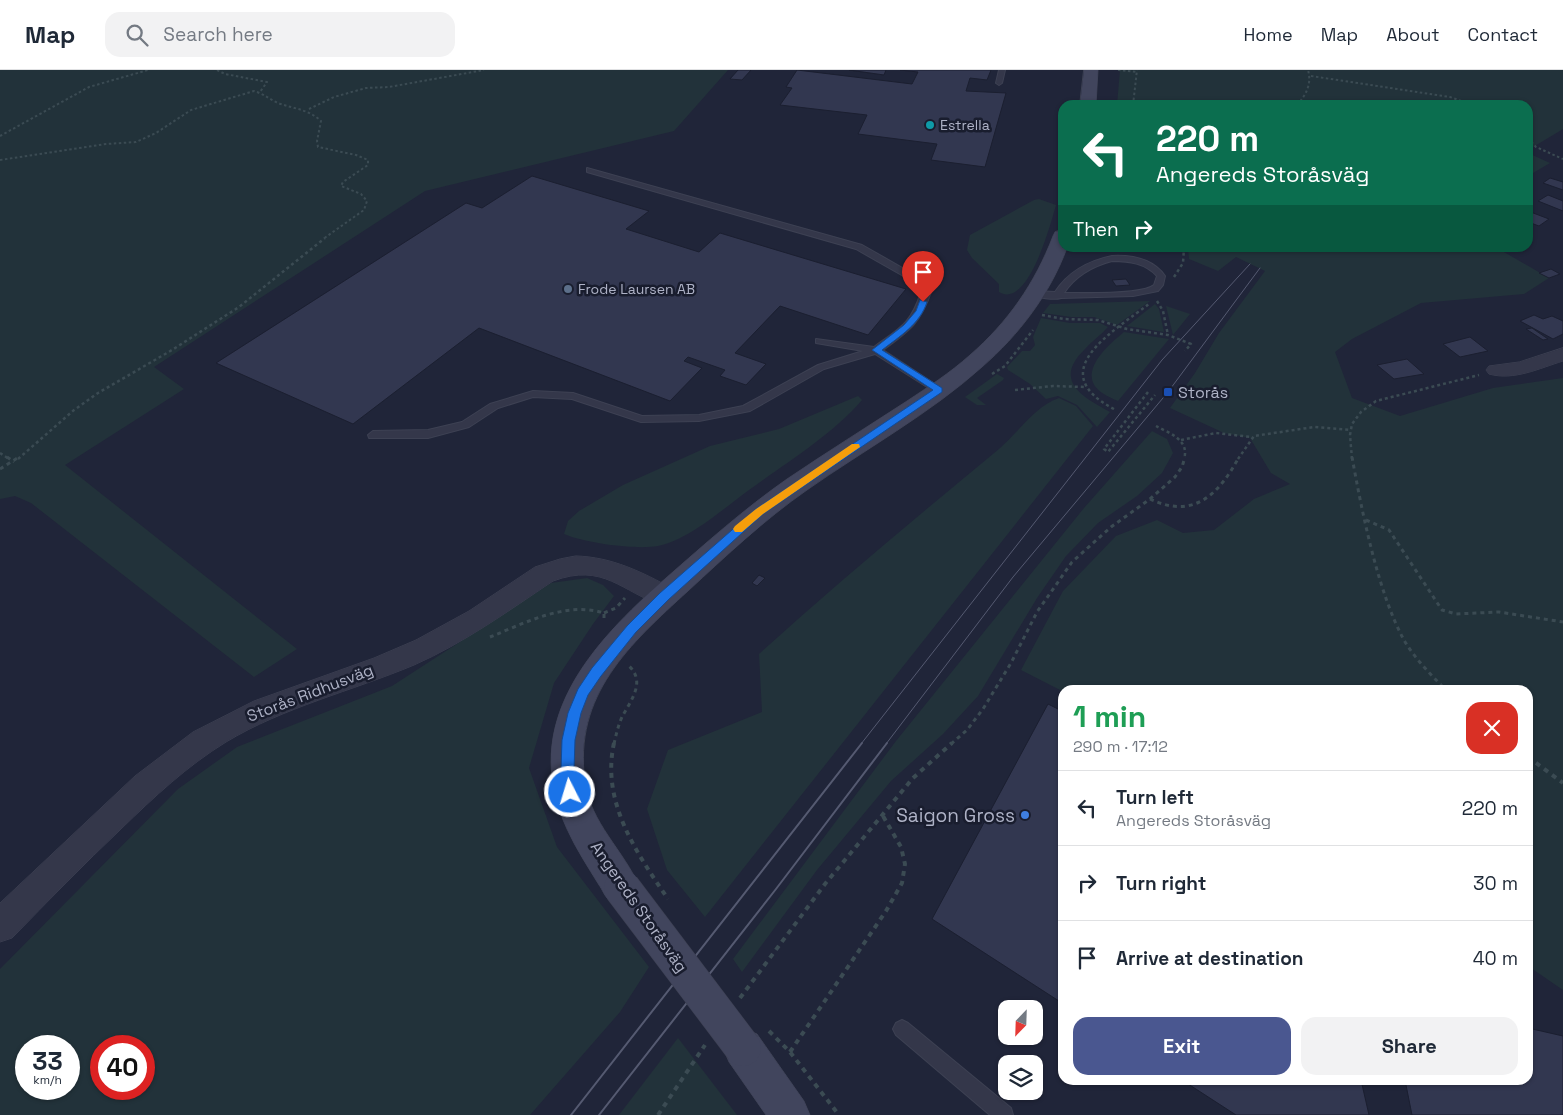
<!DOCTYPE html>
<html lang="en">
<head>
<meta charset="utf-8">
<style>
  body { margin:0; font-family:"Space Grotesk",sans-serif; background:#f2f2f3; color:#1f2937; height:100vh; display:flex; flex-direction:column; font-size:19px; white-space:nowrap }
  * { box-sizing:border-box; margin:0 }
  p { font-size:16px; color:#747a83 }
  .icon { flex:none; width:28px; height:28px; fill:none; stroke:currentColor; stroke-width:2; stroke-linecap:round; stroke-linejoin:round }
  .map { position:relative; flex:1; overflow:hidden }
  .drawer { position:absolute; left:1058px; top:615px; width:475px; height:400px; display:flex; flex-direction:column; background:#fff; border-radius:15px; box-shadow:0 1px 4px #0004 }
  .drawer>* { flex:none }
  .banner { position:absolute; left:1058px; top:30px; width:475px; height:152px; border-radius:15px; box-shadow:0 1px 4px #0004; background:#0b6e4f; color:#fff; overflow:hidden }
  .needle { width:32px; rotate:203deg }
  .buttons { position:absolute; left:998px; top:930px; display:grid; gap:10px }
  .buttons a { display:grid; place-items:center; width:45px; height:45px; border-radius:10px; background:#fff; box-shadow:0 1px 4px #0004; font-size:25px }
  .speed { position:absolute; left:15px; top:965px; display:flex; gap:10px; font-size:25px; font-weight:700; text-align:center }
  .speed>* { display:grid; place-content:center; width:65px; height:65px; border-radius:50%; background:#fff; box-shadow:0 1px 4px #0004; line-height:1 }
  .speed small { font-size:12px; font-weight:400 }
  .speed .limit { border:8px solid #d22; background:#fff; color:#111 }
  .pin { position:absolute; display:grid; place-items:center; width:42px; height:42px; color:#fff; margin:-51px -21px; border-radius:50% 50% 50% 0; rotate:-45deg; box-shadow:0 0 5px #0007 }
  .pin .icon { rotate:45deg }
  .me { position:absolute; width:55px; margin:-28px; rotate:355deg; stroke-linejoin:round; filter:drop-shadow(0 0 4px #0008) }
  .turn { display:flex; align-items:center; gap:18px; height:105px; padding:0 15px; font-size:22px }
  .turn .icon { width:65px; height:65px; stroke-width:2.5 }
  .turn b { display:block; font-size:35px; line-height:42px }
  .then { display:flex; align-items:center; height:48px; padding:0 15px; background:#0003; gap:10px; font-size:19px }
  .round { display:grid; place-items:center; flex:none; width:52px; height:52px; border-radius:15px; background:#f2f2f3 }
  .headline { display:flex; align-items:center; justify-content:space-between; height:85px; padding:0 15px }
  h1 { font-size:30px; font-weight:700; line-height:38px; color:#1e9e55 }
  .action { display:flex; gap:10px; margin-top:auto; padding:10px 15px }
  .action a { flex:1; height:58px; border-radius:15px; background:#4a5790; color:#fff; font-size:20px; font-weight:700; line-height:58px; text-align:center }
  .action a+a { background:#f2f2f3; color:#1f2937 }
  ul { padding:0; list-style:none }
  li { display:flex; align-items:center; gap:15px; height:75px; padding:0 15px; border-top:1px solid #e0e1e3 }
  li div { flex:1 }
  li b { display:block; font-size:19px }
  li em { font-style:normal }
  header { display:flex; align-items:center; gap:30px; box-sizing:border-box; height:70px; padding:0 25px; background:#fff; border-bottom:1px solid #e0e1e3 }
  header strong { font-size:24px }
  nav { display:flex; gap:28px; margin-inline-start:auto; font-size:18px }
  .search { width:350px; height:45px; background:#f2f2f3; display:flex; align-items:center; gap:12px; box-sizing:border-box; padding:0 18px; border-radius:15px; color:#747a83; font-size:19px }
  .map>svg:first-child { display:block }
  .green { fill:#22323a; fill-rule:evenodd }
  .building { fill:#323750; stroke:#1b1f30 }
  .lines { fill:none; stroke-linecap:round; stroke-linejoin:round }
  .lane-casing { stroke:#3d4153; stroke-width:2 }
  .street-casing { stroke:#3d4153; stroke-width:1 }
  .secondary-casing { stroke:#3d4153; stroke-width:1 }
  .path-far3 { stroke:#3b4b53; stroke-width:2; stroke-dasharray:2.5 2.5; stroke-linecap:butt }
  .path-far2 { stroke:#3b4b53; stroke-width:2.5; stroke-dasharray:3 3; stroke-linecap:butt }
  .path-far1 { stroke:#3b4b53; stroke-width:3; stroke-dasharray:4 4; stroke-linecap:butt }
  .path { stroke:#3b4b53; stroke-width:4; stroke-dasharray:5 5; stroke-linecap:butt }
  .lane { fill:#34374a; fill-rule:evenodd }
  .street { fill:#34374a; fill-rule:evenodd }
  .secondary { fill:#41455d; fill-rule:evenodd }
  .tram-far1 { stroke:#555a71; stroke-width:1 }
  .tram { stroke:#555a71; stroke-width:2 }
  .secondary-bridge-casing { stroke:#3d4153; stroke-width:37; stroke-linecap:butt }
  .secondary-bridge { stroke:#41455d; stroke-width:36 }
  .route { fill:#1a73e8; stroke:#114b97 }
  .slow { fill:#f59e0b }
  .culture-dot { fill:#0f9aa8; stroke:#191d2e; stroke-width:2 }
  .service-dot { fill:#5c6f8a; stroke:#191d2e; stroke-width:2 }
  .transit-dot { fill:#1a4fb4; stroke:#191d2e; stroke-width:2 }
  .shop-dot { fill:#3f7fe0; stroke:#191d2e; stroke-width:2 }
  .labels { text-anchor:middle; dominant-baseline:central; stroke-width:5; stroke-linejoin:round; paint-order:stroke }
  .far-poi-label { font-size:14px; fill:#aeb2c6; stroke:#191d2e; text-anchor:start }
  .poi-label { font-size:16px; fill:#aeb2c6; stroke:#191d2e; text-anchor:start }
  .street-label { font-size:16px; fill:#aeb2c6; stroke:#191d2e }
  .near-poi-label { font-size:19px; fill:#aeb2c6; stroke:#191d2e; text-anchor:end }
</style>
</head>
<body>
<header>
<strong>Map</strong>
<div class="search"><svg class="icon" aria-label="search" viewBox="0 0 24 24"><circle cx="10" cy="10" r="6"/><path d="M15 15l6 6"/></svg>Search here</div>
<nav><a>Home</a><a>Map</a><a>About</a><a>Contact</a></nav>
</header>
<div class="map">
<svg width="1563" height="1045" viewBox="0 0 1563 1045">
  <rect width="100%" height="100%" fill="#202539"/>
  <g class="green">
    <polygon points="0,0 728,0 674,61 425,121 154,297 184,319 65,395 297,579 254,607 31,433 15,426 0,429"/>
    <polygon points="1120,0 1563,0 1563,59 1528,80 1528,35 1117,35"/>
    <polygon points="1528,83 1550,93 1528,106"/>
    <path d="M1039,129l17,6c-5,18 -28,105 -57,87v-8l-27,-26 -5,-8 3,-15 64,-35z"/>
    <polygon points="1188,178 1497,178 1549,208 1524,224 1421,233 1352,269 1335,282 1352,328 1400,346 1493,318 1563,308 1563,920 1528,896 1528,620 1062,621 1021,600 1063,521 1116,466 1157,450 1183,463 1214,460 1254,429 1290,414 1271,403 1250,368 1224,363 1170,338 1195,303 1219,263 1265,201 1236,187 1218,201 1189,189"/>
    <polygon points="1150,231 1117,255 1094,247 1071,247 1043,243 1050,234"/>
    <polygon points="1155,234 1159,239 1164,262 1127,256"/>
    <polygon points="1166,236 1190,244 1173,265"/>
    <path d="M1041,248l29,5h30l8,4c-7,8 -16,14 -23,22 -33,32 -2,48 25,63l-13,15 -20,-22 -19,-9 -12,3 -16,-15 -22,-14 -1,-3 15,-16h8l5,-6 -2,-8z"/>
    <path d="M1124,262l45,7 -51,62c-9,-4 -24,-10 -26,-22 -3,-18 20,-37 32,-47z"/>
    <polygon points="997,304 1004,308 1003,310 977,328 986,335 977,335 965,327"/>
    <path d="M858,326l4,4c-31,36 -75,62 -113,90 -25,18 -60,50 -91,56 -22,4 -73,-3 -94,-12l4,-13 11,-10 44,-26 87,-39 69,-17z"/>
    <path d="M1059,328l17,8 17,20 -388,491 -38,-47 -20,-61 21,-59 94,-38 -3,-58c78,-71 159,-138 240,-205 19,-16 36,-43 60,-51z"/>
    <polygon points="1152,361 1167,369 1173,383 1162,403 1137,426 1098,453 1066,486 1037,528 978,626 943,664 891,711 817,800 742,902 733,889 896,671 1084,438"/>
    <path d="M587,508l16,7 11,11 -21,28 -39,59 -25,85 28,79 92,120 -29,45 -90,103h-530v-146l178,-180 59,-42 155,-61 159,-103zM26,976h43v43h-43zM101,976h43v43h-43z"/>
    <polygon points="678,968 737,1045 619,1045"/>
  </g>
  <g class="building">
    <polygon points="738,0 751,0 742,10 730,9"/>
    <polygon points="797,0 912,14 918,2 900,0 991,0 987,10 970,8 966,21 1006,23 985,97 931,90 937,74 858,64 867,45 780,35 792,18 786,17"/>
    <polygon points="849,0 886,0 884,5"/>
    <polygon points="532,106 649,141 626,159 699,182 720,163 906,219 868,265 780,236 735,283 766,294 746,315 720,306 725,300 688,287 684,291 702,298 670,331 479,258 353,354 216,293 466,133 482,138"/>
    <polygon points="1550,108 1563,112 1563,120 1543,113"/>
    <polygon points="1548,125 1563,131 1563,141 1538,131"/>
    <polygon points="1528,141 1549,149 1539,156 1528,152"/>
    <polygon points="1551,199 1560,204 1549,208 1539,203"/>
    <polygon points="1126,209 1130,215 1116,216 1112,210"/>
    <polygon points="1534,245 1543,249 1552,246 1563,251 1563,264 1553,269 1520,251"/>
    <polygon points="1532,258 1548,269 1543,270 1526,259"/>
    <polygon points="1470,267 1488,281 1460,287 1443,274"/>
    <polygon points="1407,289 1424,304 1394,309 1377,295"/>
    <polygon points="759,505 765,508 757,516 752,513"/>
    <polygon points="1048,634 1062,641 1062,933 932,849"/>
    <polygon points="1528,958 1563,966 1563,1045 1412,1045 1405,1010 1528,1010"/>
    <polygon points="1182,1010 1361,1010 1369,1045 1236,1045"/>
  </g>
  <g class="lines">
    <defs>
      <g id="lane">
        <polygon points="999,0 1005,0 1002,13 999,15 996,13"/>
        <path d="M587,98l275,77 58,33 11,14c-11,32 -22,39 -48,58l61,40 -5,3 -4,-1 -60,-38 -51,15 -74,42 -51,10 -58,1 -69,-23 -39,-2 -35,11 -29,19 -41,11h-59l-1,-3 5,-4 55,-1 34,-8 28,-18 43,-13 40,2 69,23 57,-1 44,-9 75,-41 45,-14 -47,-8v-4l58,8c26,-19 37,-23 47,-55l-7,-10 -58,-33 -269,-77z"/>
        <path d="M1112,186c20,-1 41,3 53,20l-2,9 -5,6 -25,5 -72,2c-6,2 -25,0 -31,-4l5,-3 20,1c14,-21 33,-31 57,-36zM1112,191c17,0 33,2 45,15l-3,9c-12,10 -72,8 -90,8 11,-17 29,-27 48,-32z"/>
        <polygon points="902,950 908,953 1011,1038 1013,1045 990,1045 896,965 893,959 896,953"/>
      </g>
      <g id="street">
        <path d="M1563,278v13c-23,7 -49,20 -74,13l-3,-4 3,-4 30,-4z"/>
        <path d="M576,486c36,1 66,16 97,33l4,7 -4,7 -9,3c-43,-14 -60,-44 -111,-25 -45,30 -89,62 -139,84 -62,26 -130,42 -188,77 -39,24 -72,55 -105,87 -37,35 -73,72 -109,109l-12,4v-39l135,-127 58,-44 61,-31 120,-43 42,-18 53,-29 66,-44 25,-8z"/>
      </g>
      <g id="secondary">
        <polygon points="1084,0 1098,0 1096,35 1080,35"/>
        <path d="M1062,160v18h5c-17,46 -48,87 -85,119 -51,46 -118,83 -175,123 -43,30 -80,65 -119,101 -58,53 -115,104 -103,190 5,42 39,69 55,107l-6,12 -12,6c-4,-2 -10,-3 -13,-6 -4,-3 -7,-11 -10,-15 -11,-18 -23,-36 -32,-56 -49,-106 24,-185 99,-251 40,-35 78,-69 121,-99 40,-27 80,-52 120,-78 21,-14 43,-28 63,-46 38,-33 65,-72 83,-119l2,-4z"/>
        <polygon points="743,958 757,964 804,1031 810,1045 766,1045 729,992 723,978 729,964"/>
      </g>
    </defs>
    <use href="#lane" class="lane-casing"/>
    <use href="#street" class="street-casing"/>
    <use href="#secondary" class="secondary-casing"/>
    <g class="path-far3">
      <polyline points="217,0 225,4 267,12 260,22"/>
      <polyline points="1118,0 1137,2"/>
      <polyline points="1311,6 1450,27 1473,35"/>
      <polyline points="1133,35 1137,0"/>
      <path d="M1297,35c9,-10 15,-21 11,-35"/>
      <polyline points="309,39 334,27 366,18 389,17 484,0"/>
      <polyline points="0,66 89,17 148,0"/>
      <polyline points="1528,68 1536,77 1563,89"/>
      <path d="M0,90l106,-16 30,-2 20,-9 35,-23 63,-19 3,1c8,3 14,8 21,11 16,6 30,6 43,18l-4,20 1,6 38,8 12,5v5l-25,17 -2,4 20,8 6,7 -3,9 -41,29"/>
    </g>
    <g class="path-far2">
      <polyline points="1174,207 1183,193 1184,178"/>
      <polyline points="1157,231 1163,241 1168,265"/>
      <polyline points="1042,245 1064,249 1098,250 1127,259 1168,265 1191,274 1185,281"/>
      <polyline points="992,304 1005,296 1033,260"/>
      <polyline points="1015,320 1053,316 1086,317"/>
      <polyline points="1148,322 1104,379 1108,382 1155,325"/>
      <path d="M1114,339c-73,-38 1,-78 36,-106"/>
      <path d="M1156,356c13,7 34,14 28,33"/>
      <polyline points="1181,370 1216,363 1251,367"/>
      <polyline points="0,383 9,389"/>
      <polyline points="18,389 74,340 98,323 172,280 239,237 325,168"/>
      <polyline points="1238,389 1254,366 1314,357 1351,360"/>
      <polyline points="1352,389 1350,365 1352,354 1361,342 1376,331 1479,305"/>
    </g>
    <g class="path-far1">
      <polyline points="7,387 14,392"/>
      <path d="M1352,387c10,55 26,136 52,183 11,19 27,35 42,50"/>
      <polyline points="0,399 19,387"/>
      <path d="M1150,429c44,21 69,-5 89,-42"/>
      <polyline points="1366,450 1389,460 1442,540 1456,544 1499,542 1563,552"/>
      <polyline points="604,543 616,538 625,528"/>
      <path d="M490,567c35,-14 76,-36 114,-24v9"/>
      <path d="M614,674c2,-9 4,-18 8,-27 9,-17 24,-35 7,-51"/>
      <polyline points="951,674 967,660 983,639 1011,593 1037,542 1072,492 1111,457 1150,429 1175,407 1182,397 1185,387"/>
    </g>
    <g class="path">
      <path d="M614,673c-13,59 22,109 54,156"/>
      <polyline points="1528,687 1563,713"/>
      <polyline points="740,928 825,814 913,708 952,673"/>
      <polyline points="769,961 790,982 839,1045"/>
      <polyline points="790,982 886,841 902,813 905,794 901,777 883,746"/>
      <polyline points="658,1045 705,975"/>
    </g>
    <use href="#lane" class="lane"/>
    <use href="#street" class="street"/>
    <use href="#secondary" class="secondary"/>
    <g class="tram-far1">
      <polyline points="861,674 1162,290 1250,194"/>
      <polyline points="886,674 1013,507 1168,322 1260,198"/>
    </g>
    <g class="tram">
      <polyline points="571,1045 862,673"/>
      <polyline points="599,1045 776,819 887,673"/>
    </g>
    <defs>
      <polyline id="secondary-bridge" points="622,818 743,978"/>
    </defs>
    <use href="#secondary-bridge" class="secondary-bridge-casing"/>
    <use href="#secondary-bridge" class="secondary-bridge"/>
  </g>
  <path class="route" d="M920,230l7,2c-7,22 -27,34 -45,48l60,38v4l-179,122 -95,86 -32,32 -35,44 -13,19 -7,18 -6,27 -1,30 3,22 -2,4 -5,2 -5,-2 -4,-26 1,-30 6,-27 10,-24 14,-21 35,-42 33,-33 96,-84 177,-119 -61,-40 32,-25 12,-14z"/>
  <polygon class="slow" points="852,374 859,374 860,377 763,444 742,462 735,462 733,459 735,456 756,439"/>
  <circle class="culture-dot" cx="930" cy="55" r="5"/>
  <circle class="service-dot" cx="568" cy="219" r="5"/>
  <rect class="transit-dot" x="1163" y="317" width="10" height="10" rx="2.5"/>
  <circle class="shop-dot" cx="1025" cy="745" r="5"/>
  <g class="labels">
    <g class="far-poi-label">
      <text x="940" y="55">Estrella</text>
      <text x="578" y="219">Frode Laursen AB</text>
    </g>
    <g class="poi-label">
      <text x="1178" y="322">Storås</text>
    </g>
    <g class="street-label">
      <text transform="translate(310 623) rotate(-21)">Storås Ridhusväg</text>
      <text transform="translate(639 837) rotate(55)">Angereds Storåsväg</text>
    </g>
    <g class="near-poi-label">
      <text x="1015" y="745">Saigon Gross</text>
    </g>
  </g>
</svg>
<div class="buttons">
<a><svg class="needle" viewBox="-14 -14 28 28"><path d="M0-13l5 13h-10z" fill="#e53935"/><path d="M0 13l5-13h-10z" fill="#747a83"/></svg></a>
<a><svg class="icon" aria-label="layers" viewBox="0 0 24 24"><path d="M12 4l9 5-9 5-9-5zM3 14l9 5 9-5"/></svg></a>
</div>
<div class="speed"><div>33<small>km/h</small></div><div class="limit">40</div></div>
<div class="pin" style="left:923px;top:232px;background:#d93025"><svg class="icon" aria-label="arrive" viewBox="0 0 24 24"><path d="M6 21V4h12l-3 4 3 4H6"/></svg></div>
<svg class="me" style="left:570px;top:722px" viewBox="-20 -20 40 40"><circle r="17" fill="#1a73e8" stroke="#fff" stroke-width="3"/><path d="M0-11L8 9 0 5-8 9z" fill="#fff"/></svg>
<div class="banner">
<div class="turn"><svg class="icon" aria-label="left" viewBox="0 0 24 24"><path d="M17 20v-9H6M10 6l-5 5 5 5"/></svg><div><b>220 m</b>Angereds Storåsväg</div></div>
<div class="then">Then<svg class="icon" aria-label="right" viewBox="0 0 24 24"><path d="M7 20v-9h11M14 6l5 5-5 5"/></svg></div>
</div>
<section class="drawer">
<div class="headline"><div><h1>1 min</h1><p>290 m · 17:12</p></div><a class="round" style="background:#d93025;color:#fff"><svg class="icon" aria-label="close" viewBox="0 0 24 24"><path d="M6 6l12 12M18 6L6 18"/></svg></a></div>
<ul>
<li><svg class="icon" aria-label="left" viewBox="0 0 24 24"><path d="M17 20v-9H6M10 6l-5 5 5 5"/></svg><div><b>Turn left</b><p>Angereds Storåsväg</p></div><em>220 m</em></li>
<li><svg class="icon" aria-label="right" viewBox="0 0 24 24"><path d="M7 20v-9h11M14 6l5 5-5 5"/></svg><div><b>Turn right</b></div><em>30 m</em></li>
<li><svg class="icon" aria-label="arrive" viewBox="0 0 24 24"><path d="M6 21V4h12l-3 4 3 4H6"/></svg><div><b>Arrive at destination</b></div><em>40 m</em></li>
</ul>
<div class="action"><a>Exit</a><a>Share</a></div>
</section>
</div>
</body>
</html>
